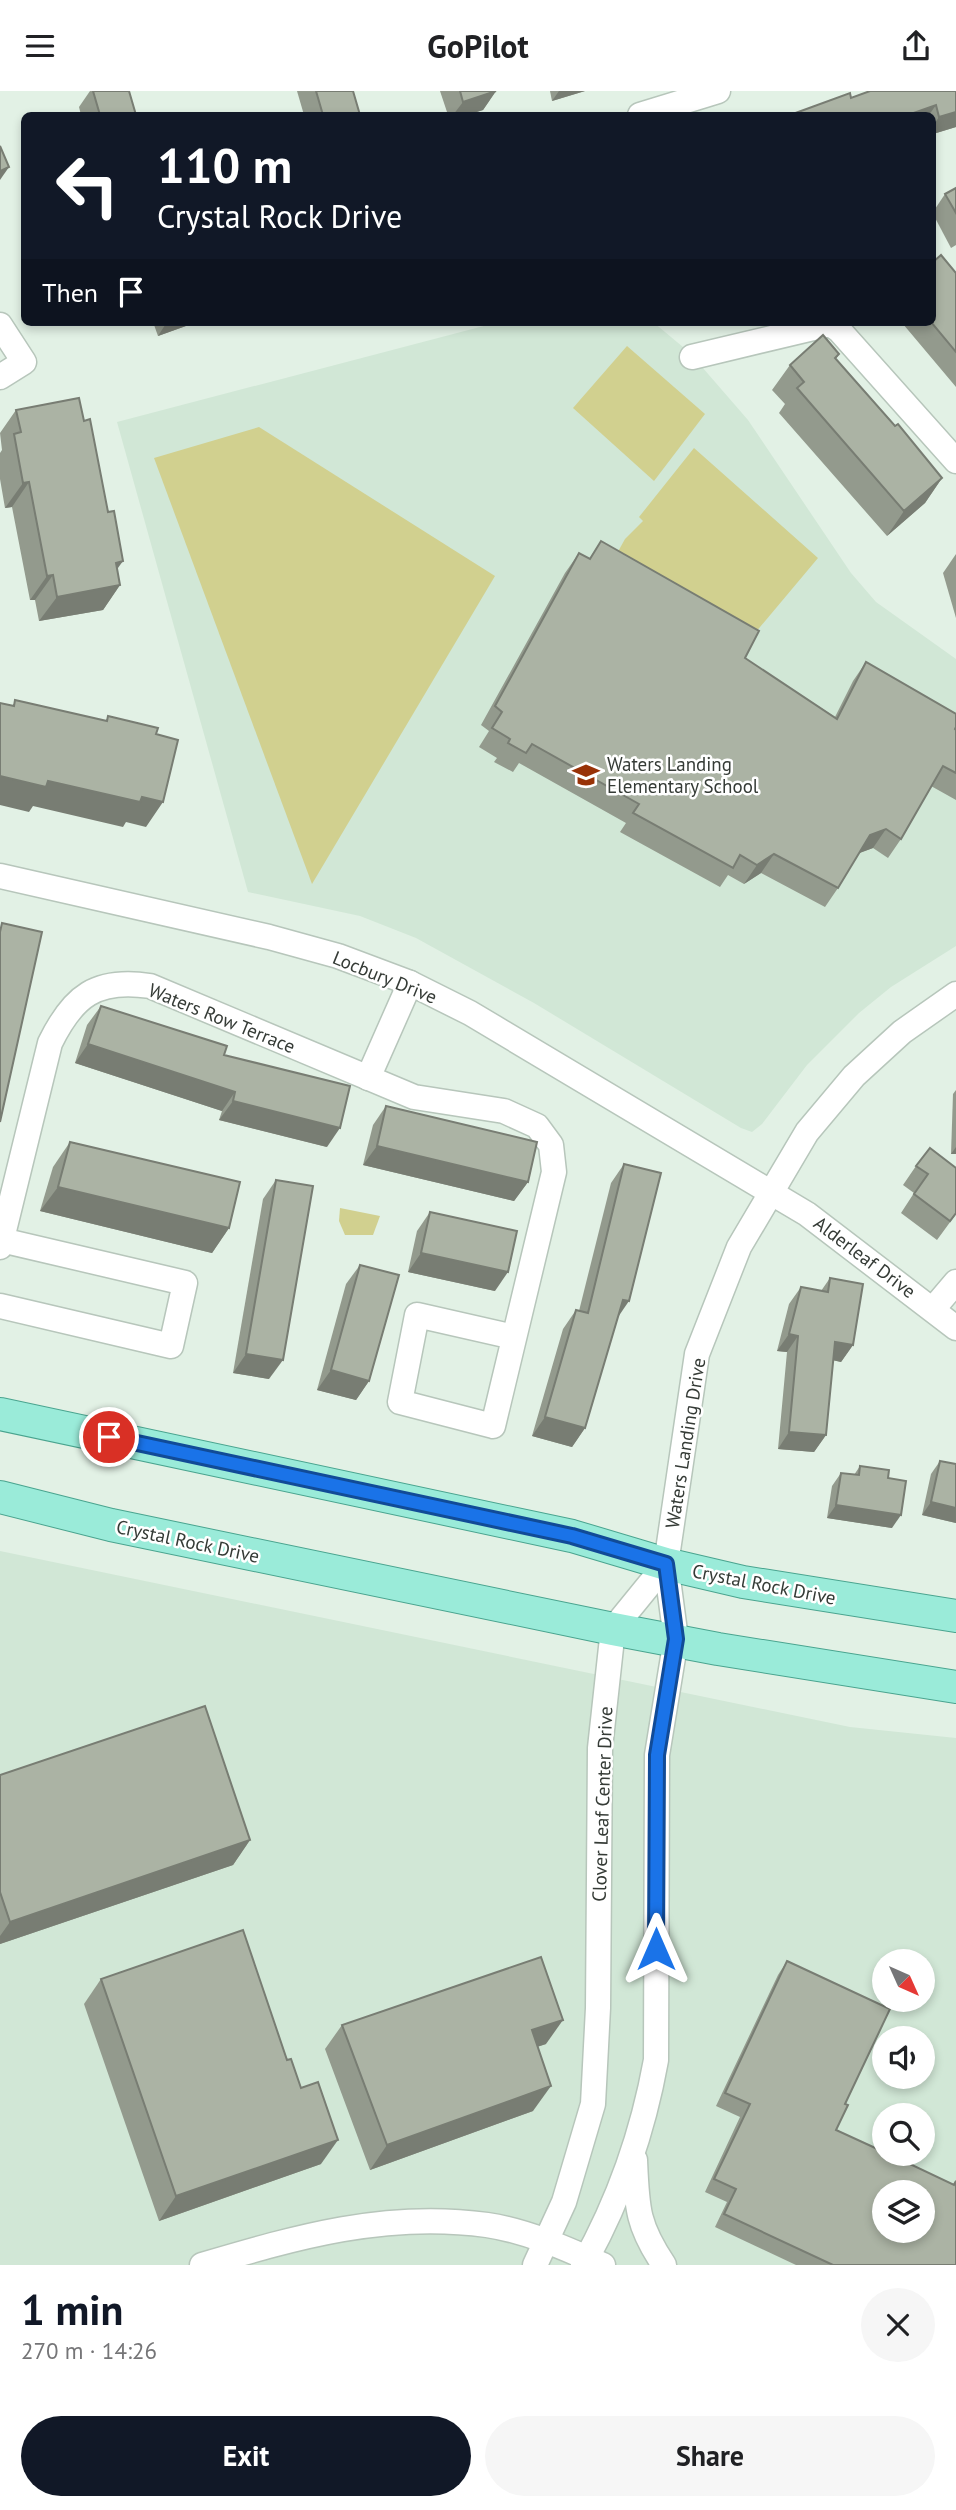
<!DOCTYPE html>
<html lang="en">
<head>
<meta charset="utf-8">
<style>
  body { margin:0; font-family:"PT Sans",sans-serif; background:#f6f6f6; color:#202124; height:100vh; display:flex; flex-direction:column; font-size:26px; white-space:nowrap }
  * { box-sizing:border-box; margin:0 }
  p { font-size:23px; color:#757577 }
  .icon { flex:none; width:38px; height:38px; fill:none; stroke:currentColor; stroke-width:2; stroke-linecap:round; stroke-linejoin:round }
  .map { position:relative; height:2174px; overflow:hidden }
  .drawer { display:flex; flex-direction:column; background:#fff; flex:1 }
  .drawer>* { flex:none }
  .top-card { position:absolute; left:21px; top:21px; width:915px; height:214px; border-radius:10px; box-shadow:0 4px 10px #0003; background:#111827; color:#fff; overflow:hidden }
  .needle { width:46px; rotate:135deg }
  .tools { position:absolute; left:872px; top:1858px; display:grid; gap:14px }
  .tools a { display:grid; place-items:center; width:63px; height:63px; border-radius:50%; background:#fff; box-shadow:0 4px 10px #0003; font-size:35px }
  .pin { position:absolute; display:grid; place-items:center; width:60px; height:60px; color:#fff; margin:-30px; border:4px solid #fff; border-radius:50%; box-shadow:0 2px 7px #0007 }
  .me { position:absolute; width:77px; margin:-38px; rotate:0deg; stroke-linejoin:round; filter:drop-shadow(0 0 5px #0008) }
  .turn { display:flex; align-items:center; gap:24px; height:147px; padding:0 21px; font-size:32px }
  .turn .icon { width:91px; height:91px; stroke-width:2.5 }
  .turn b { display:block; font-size:49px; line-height:60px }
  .then { display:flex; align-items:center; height:66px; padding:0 21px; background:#0003; gap:14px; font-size:26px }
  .round { display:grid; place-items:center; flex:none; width:74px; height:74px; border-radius:37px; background:#f6f6f6 }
  .summary { display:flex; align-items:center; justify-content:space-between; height:119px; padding:0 21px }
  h1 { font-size:42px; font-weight:800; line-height:52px; color:#111827 }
  .cta { display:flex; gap:14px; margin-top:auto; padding:14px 21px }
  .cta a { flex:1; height:80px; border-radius:42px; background:#111827; color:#fff; font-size:28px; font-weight:800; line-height:80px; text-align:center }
  .cta a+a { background:#f6f6f6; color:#202124 }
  header { display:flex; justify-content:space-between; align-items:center; height:91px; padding:0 21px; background:#fff; font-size:32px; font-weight:800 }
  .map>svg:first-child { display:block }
  .built { fill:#d1e7d6; fill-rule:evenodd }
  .green { fill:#d1d08f }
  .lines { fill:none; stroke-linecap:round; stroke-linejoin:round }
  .minor-casing { stroke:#b7c6bb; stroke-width:27 }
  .major-casing { stroke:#4aa48f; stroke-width:34 }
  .minor { stroke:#fff; stroke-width:24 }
  .major { stroke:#9aebd9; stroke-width:32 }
  .wall { fill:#939a8d }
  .shaded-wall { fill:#787d73 }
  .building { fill:#abb3a4; stroke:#787d73; stroke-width:2; fill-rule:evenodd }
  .route-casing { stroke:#114b97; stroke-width:18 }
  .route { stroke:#1a73e8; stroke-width:12 }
  .labels { text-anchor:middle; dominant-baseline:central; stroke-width:5; stroke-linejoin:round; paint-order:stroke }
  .poi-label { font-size:19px; fill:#353b36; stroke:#fff; text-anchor:start }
  .street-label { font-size:19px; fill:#353b36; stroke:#fff }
</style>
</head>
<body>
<header><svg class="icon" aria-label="menu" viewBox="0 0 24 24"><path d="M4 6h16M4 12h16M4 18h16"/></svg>GoPilot<svg class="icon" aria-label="share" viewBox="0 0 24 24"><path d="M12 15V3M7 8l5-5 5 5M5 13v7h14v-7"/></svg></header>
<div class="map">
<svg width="956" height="2174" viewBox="0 0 956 2174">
  <rect width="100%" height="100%" fill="#e2f1e5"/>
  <g class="built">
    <polygon points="499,231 653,231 689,261 748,329 851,482 876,511 956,568 956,855 891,896 859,922 807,974 762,1033 752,1041 741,1037 534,912 416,847 360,825 248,801 117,331"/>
    <path d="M0,1460l850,176 106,11v527h-956zM884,1871h38v38h-38zM884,1948h38v38h-38zM884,2025h38v38h-38zM884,2102h38v38h-38z"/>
  </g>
  <g class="green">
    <polygon points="627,255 705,323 654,390 573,317"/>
    <polygon points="259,336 495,485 312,793 154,367"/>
    <polygon points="694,357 818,467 750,548 615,466 625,448 643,430 639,426"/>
    <polygon points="340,1117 380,1125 373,1144 345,1144 339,1130"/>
  </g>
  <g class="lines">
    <defs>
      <g id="minor">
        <polyline points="640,24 718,0"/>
        <polyline points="0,234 24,271 0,286"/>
        <polyline points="692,266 830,233 839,239 956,370"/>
        <polyline points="0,785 269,846 338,865 410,892 470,922 807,1123 956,1237"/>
        <polyline points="368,987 410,892"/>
        <path d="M0,1156l50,-204c23,-47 46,-65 100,-57l264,111 90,14 33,15 14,19 3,27 -61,254 -93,-24 17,-87 97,22"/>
        <polyline points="0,1215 171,1255 185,1192 1,1149"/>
        <polyline points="933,1218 956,1191"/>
        <path d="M635,2069c2,48 2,65 29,105"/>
        <path d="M202,2174c95,-28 184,-54 285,-40 40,6 80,24 116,40"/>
        <polyline points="535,2174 564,2111 593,2013 598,1917 600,1657 613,1538 666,1473"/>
        <path d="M583,2174c36,-64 60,-133 73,-205l1,-305 19,-116 -10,-75 31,-210 42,-107 68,-115 47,-56 48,-44 54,-38"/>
      </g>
      <g id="major">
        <polyline points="0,1323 572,1445 666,1473 743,1491 956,1525"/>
        <polyline points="0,1406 111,1434 613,1538 718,1558 956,1596"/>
      </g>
    </defs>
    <use href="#minor" class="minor-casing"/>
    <use href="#major" class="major-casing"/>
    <use href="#minor" class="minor"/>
    <use href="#major" class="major"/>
  </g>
  <g class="wall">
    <polygon points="90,0 129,0 136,24 81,24 79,16"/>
    <polygon points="297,0 353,0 360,24 304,24"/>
    <polygon points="440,0 496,0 483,19 467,24 448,24"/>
    <polygon points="550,0 585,0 552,10"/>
    <polygon points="956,0 956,36 933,43 933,24 790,24 851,7"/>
    <polygon points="956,97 956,154 951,157 933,123 933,121 945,103"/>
    <polygon points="956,182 956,296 903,233 905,231 933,231"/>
    <polygon points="153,231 197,231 158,245"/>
    <polygon points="839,263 836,268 942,387 925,412 887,445 779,322 785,313 772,299 790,274"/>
    <polygon points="16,319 84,330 120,494 103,519 39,530 35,509 30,509 12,416 5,417 0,388 0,362 2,359 0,342"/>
    <polygon points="601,450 745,567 835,626 853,590 866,571 956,639 956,709 931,695 901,748 888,767 873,757 859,762 838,797 825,816 761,782 744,793 728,784 720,796 620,741 626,732 519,672 513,681 494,671 497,667 479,656 489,640 481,634 565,482 579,462 589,468"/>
    <polygon points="956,463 956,527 943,482"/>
    <polygon points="101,915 224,964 327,1056 219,1029 222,1020 75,972 87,934"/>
    <polygon points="956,999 956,1063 951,1063 953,1003"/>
    <polygon points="386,1015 528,1091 514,1110 363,1074 373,1034"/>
    <polygon points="70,1051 229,1137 212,1162 40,1120 53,1076"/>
    <polygon points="624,1073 617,1227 585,1337 572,1356 532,1345 563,1238 576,1219 579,1220 611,1092"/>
    <polygon points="916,1075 956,1076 956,1123 937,1149 901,1122 914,1102 903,1094"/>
    <polygon points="276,1089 269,1288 233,1282 263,1108"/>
    <polygon points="430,1121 495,1200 408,1181 417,1140"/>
    <polygon points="360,1174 369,1290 356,1309 317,1299 346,1193"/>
    <polygon points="830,1187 853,1254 841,1271 833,1269 826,1344 814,1361 778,1358 787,1261 777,1260 789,1213 801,1196 821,1200"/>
    <polygon points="940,1370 956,1373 956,1432 922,1424 931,1383"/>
    <polygon points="860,1375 888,1387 892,1437 827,1427 832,1395 841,1382 854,1384"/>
    <polygon points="0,1684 250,1749 233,1774 0,1853"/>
    <polygon points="787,1870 845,2013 836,2039 953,2093 956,2089 956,2174 796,2174 715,2136 727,2111 705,2101 740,2026 716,2015 778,1884"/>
    <polygon points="101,1888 287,1969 301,1997 321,2073 159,2130 84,1913"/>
    <polygon points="342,1934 546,1953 537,1956 533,2020 370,2079 325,1958"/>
  </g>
  <g class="shaded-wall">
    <polygon points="496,0 483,19 467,24 453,24 463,11"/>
    <polygon points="559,0 585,0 552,10"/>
    <polygon points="936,14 929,24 908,24"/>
    <polygon points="956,21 956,36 933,43 933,35 939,26"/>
    <polygon points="9,76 0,89 0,80"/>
    <polygon points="167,231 197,231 158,245"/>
    <polygon points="942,387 925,412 887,445 904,420"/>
    <polygon points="29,391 12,416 5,417 23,392"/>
    <polygon points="123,470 105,495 116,472"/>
    <polygon points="53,484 35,509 30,509 47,485"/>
    <polygon points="120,494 103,519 39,530 57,506"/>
    <polygon points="0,685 48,690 142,706 163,711 146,736 126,731 123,736 33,715 29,721 0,714"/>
    <polygon points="886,738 873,757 857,763 870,744"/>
    <polygon points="774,763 761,782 744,793 757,774"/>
    <polygon points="88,953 235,1001 222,1020 75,972"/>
    <polygon points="233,1010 340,1037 327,1056 219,1029"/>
    <polygon points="377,1055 528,1091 514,1110 363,1074"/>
    <polygon points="956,1056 956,1063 951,1063"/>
    <polygon points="58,1096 229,1137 212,1162 40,1120"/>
    <polygon points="421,1162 508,1181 495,1200 408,1181"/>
    <polygon points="623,1209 629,1210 616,1229"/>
    <polygon points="789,1243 798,1245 787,1261 777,1260"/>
    <polygon points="835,1251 853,1254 841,1271 823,1267"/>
    <polygon points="246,1263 283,1269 269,1288 233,1282"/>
    <polygon points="331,1279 369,1290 356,1309 317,1299"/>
    <polygon points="545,1326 585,1337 572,1356 532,1345"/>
    <polygon points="789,1341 826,1344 814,1361 778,1358"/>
    <polygon points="931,1411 956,1417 956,1432 922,1424"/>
    <polygon points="836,1414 901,1424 892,1437 827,1427"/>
    <polygon points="250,1749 233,1774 0,1853 0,1845 10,1831"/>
    <polygon points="563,1929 546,1953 514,1963 532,1939"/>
    <polygon points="551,1995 533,2020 370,2079 387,2054"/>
    <polygon points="338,2049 321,2073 159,2130 176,2105"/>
  </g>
  <g class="building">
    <polygon points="93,0 129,0 136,24 100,24"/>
    <polygon points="316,0 353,0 360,24 323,24"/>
    <polygon points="460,0 496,0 463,11"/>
    <polygon points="870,0 956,0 956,21 939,26 936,14 908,24 790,24 850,2 851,7"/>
    <polygon points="0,55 9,76 0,80"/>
    <polygon points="956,97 956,122 945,103"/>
    <polygon points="941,164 956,182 956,261 931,231 933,231 933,171"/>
    <polygon points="823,244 839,263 835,267 895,335 898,333 942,387 904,420 797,297 804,291 790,274"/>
    <polygon points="79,307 84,330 90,328 108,421 114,420 123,470 116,472 120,494 57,506 53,484 47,485 29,391 23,392 14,343 21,341 16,319"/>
    <polygon points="601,450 759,540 745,567 837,628 866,571 956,623 956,636 955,638 956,639 956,682 943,675 901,748 886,738 870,744 838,797 774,763 757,774 740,764 733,777 633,722 639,713 532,653 526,662 508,652 510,648 492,637 502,621 495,615 579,462 590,468"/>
    <polygon points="15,609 107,630 108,625 158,637 156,643 178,649 163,711 142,706 140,711 48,690 46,696 0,685 0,612 14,615"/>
    <polygon points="2,832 42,841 0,1031 0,841"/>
    <polygon points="101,915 227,955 224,964 350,995 340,1037 233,1010 235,1001 88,953"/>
    <polygon points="386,1015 537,1051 528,1091 377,1055"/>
    <polygon points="70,1051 240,1091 229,1137 58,1096"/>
    <polygon points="930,1057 956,1077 956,1122 950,1130 914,1103 928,1083 916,1075"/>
    <polygon points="624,1073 661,1082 629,1210 623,1209 585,1337 545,1326 576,1219 588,1222"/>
    <polygon points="276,1089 313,1095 283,1269 246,1263"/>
    <polygon points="430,1121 517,1140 508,1181 421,1162"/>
    <polygon points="360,1174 399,1184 369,1290 331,1279"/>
    <polygon points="830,1187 863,1193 853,1254 835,1251 826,1344 789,1341 798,1245 789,1243 801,1196 828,1201"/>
    <polygon points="940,1370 956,1373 956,1417 931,1411"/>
    <polygon points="860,1375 889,1379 888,1387 906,1390 901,1424 836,1414 841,1382 859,1384"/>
    <polygon points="205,1615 250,1749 10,1831 0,1801 0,1684"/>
    <polygon points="243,1839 287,1969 291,1968 301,1997 318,1991 338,2049 176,2105 101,1888"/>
    <polygon points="541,1866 563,1929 532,1939 551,1995 387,2054 342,1934"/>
    <path d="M787,1870l103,48 -45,95 3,1 -12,25 48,22v2h5l65,31 2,-4v84h-123l-109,-51 12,-25 -22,-10 36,-75 -25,-11zM884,2102h38v38h-38z"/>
  </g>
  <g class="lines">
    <defs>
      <polyline id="route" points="109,1346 572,1445 666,1473 676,1548 657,1664 656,1858"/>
    </defs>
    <use href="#route" class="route-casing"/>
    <use href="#route" class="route"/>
  </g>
  <defs>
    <symbol id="school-bare" viewBox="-9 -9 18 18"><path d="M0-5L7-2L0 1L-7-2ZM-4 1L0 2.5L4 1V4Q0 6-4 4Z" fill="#983207" stroke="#fff" stroke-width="2.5" paint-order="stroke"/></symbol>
  </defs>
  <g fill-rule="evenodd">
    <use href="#school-bare" x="567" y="665" width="38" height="38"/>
  </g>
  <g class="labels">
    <g class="poi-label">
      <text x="607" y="673">Waters Landing<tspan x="607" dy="22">Elementary School</tspan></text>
    </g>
    <g class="street-label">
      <text transform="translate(385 886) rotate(22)">Locbury Drive</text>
      <text transform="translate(222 927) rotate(22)">Waters Row Terrace</text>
      <text transform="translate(865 1166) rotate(37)">Alderleaf Drive</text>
      <text transform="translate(685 1352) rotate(-81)">Waters Landing Drive</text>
      <text transform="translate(188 1450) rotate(12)">Crystal Rock Drive</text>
      <text transform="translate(764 1493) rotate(11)">Crystal Rock Drive</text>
      <text transform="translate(602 1713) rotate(-88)">Clover Leaf Center Drive</text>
    </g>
  </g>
</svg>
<div class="tools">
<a><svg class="needle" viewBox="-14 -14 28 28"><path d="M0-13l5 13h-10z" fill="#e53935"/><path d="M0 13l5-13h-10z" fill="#757577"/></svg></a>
<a><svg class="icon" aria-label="sound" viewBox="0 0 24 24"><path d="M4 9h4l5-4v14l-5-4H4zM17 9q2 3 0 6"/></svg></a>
<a><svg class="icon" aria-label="search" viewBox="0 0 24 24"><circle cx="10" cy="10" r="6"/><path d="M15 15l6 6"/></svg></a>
<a><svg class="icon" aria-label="layers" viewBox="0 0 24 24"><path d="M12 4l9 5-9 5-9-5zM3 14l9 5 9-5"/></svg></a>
</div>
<div class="pin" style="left:109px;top:1346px;background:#d93025"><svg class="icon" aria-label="arrive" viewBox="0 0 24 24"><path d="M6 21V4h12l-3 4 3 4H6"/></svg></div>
<svg class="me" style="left:656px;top:1858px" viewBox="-20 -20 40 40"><path d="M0-17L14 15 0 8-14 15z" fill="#1a73e8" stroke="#fff" stroke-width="4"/></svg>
<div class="top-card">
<div class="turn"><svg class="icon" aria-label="left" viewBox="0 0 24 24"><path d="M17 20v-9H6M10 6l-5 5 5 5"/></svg><div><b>110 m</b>Crystal Rock Drive</div></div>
<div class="then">Then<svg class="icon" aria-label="arrive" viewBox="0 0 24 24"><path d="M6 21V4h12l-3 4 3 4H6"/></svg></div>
</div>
</div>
<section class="drawer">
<div class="summary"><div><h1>1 min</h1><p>270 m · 14:26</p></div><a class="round"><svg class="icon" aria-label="close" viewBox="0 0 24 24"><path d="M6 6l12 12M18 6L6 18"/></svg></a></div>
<div class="cta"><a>Exit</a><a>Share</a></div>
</section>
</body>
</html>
